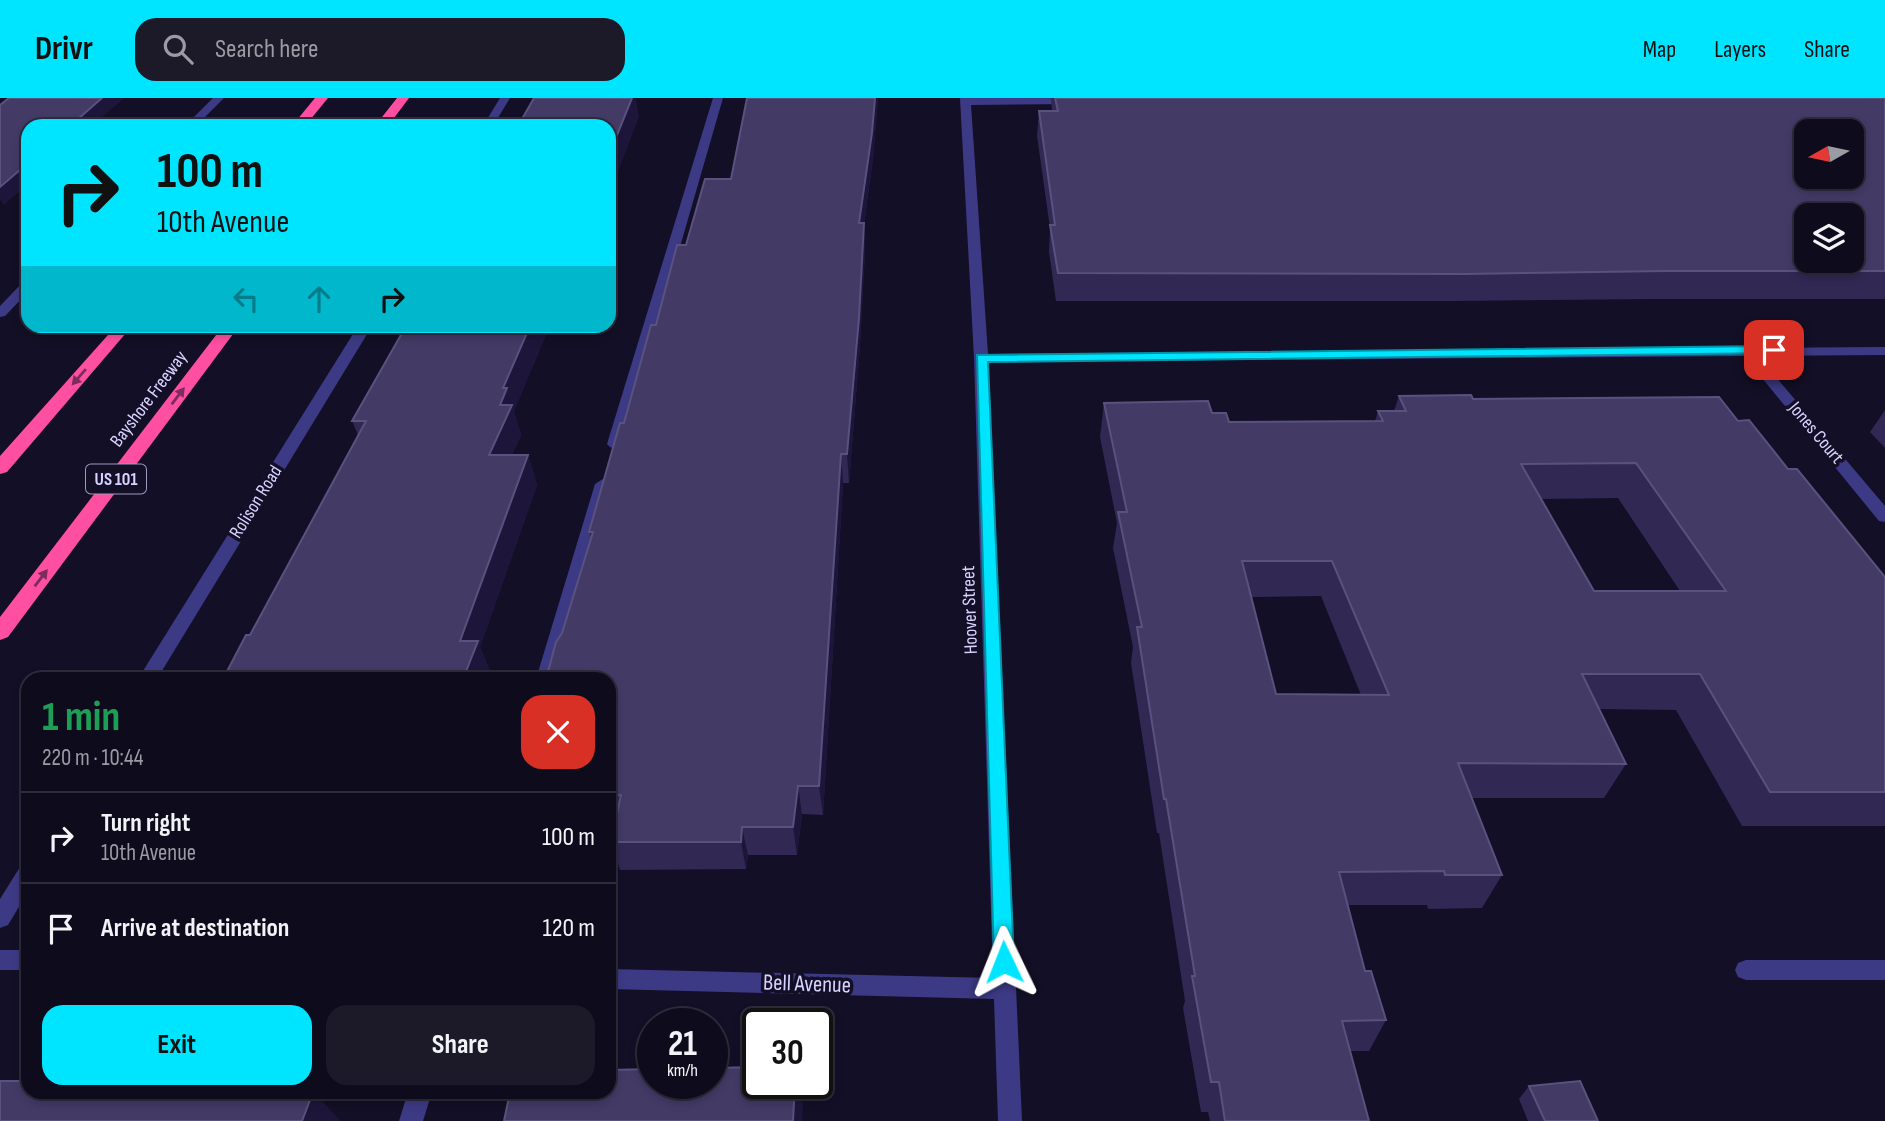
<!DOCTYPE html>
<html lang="en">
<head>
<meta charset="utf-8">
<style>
  body { margin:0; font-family:"Sofia Sans Condensed",sans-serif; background:#1c1929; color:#f1f3f6; height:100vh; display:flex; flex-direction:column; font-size:26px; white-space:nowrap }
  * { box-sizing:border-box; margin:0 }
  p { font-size:23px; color:#9b9ba3 }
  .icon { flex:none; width:38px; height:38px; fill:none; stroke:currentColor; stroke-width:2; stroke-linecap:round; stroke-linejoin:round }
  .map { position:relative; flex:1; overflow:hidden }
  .panel { position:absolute; left:21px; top:574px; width:595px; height:427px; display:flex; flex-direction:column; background:#0e0b1c; border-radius:21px; box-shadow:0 4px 10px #0003,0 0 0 2px #2e2b3b }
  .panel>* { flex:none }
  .banner { position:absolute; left:21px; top:21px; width:595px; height:214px; border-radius:21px; box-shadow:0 4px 10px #0003,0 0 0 2px #2e2b3b; background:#00e5ff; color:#111; overflow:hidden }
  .needle { width:46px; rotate:261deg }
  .fabs { position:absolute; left:1794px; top:21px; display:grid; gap:14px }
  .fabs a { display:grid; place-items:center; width:70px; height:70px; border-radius:14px; background:#0e0b1c; box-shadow:0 4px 10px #0003,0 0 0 2px #2e2b3b; font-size:35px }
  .speed { position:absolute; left:637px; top:910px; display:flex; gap:14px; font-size:35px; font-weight:700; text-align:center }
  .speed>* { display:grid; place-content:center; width:91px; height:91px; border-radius:50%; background:#0e0b1c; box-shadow:0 4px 10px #0003,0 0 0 2px #2e2b3b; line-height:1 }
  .speed small { font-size:18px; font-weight:400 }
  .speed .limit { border:4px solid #111; border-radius:10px; background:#fff; color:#111 }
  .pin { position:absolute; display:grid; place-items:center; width:60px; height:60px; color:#fff; margin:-30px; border-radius:14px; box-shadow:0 4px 10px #0006 }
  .me { position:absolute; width:77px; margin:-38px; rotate:358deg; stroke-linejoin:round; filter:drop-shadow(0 0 5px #0008) }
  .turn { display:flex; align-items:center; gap:24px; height:147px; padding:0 21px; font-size:32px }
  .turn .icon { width:91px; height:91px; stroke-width:2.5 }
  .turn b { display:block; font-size:49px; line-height:60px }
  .lanes { display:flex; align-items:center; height:66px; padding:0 21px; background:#0003; justify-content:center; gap:35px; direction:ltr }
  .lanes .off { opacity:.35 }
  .round { display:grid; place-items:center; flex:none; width:74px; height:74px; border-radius:21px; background:#1c1929 }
  .summary { display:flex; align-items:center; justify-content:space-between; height:119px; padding:0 21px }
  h1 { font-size:42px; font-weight:700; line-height:52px; color:#1e9e55 }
  .action { display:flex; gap:14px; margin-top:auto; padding:14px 21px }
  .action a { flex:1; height:80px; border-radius:21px; background:#00e5ff; color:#111; font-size:28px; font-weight:700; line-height:80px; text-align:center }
  .action a+a { background:#1c1929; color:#f1f3f6 }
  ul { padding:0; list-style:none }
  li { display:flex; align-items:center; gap:21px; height:91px; padding:0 21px; border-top:2px solid #2e2b3b }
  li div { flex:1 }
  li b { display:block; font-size:26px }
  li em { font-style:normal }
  header { display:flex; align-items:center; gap:42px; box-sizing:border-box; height:98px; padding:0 35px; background:#00e5ff; color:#111 }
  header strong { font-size:33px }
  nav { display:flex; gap:38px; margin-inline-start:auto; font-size:24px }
  .search { width:490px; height:63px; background:#1c1929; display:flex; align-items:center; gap:18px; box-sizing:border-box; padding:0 24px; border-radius:21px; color:#9b9ba3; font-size:26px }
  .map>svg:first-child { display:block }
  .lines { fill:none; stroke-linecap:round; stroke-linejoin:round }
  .service { fill:#3d3a85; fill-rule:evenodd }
  .minor { fill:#3d3a85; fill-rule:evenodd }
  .tertiary { fill:#3d3a85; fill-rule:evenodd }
  .motorway { fill:#ff4fa3; fill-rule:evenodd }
  .wall { fill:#312854; fill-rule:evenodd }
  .shaded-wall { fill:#1d163a }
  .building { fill:#433a66; stroke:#5a527e; stroke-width:2; fill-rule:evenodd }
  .oneway { fill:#7d2c5e }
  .route { fill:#00e5ff; stroke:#0095a6; stroke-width:2 }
  .labels { text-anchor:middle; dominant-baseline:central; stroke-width:7; stroke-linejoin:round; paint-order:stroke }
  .shield { fill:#130f26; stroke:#9e99be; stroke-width:2 }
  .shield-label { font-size:18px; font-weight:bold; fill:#d9d4ff }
  .street-label { font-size:19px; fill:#d9d4ff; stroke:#130f26 }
  .near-street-label { font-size:23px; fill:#d9d4ff; stroke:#130f26 }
</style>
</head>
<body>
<header>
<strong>Drivr</strong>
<div class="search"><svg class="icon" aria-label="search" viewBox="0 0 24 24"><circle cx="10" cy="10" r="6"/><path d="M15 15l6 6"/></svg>Search here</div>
<nav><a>Map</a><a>Layers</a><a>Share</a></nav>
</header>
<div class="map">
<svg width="1885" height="1023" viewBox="0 0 1885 1023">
  <rect width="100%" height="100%" fill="#130f26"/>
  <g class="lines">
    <g class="service">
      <polygon points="713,0 723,0 623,346 615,351 610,349 607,346"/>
      <polygon points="603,381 611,386 554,581 536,581 595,386"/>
      <polygon points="408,994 432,994 423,1023 399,1023"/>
    </g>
    <g class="minor">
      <polygon points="500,0 510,0 493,28 483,28"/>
      <polygon points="960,0 1074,0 1079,3 1074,6 971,7 988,256 1885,249 1885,257 1758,258 1885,408 1885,424 1879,423 1744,258 988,264 1022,1023 998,1023 994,901 609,891 609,871 993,880 974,260"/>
      <polygon points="358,228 372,228 157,581 138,581"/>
      <polygon points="28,766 28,794 8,827 0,830 0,801 20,769"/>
      <rect x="0" y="852" width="28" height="20"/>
      <polygon points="1746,862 1885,862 1885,882 1746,882 1738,879 1735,872 1738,865"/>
    </g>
    <g class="tertiary">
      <polygon points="213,0 224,0 196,28 185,28"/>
      <polygon points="28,183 28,194 5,218 0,219 0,208 23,184"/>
    </g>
    <g class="motorway">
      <polygon points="315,0 328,0 305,28 292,28"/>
      <polygon points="397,0 409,0 388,28 375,28"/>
      <polygon points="116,228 132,228 7,374 0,376 0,358"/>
      <polygon points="223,228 239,228 8,539 0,542 0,519"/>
    </g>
  </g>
  <g class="wall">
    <polygon points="747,0 878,0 873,60 864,126 865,152 860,247 849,385 843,385 823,717 802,716 797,757 748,757 746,771 620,772 611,744 615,726 609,726 609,581 591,440 589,434 656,227 686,147 731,81"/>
    <polygon points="1051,0 1885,0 1885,201 1653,201 1455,203 1056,203 1049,154 1050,130 1037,38 1039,13 1052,13"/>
    <path d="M1399,298l74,3 265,22 50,48 97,108v249h-143l-66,-116 -77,-1 27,55 -22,34h-132l30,77 -20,33 -54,1 -1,-4h-79l17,66 21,49 -17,31h-19l19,70h-159l-2,-9h-7l-18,-104 2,-7 -26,-168h-2l-26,-170 2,-16 -20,-99 4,-25 -17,-86 4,-34 108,10 17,9 146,-1 3,-10h16zM1618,400l62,93h-86l-53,-92zM1321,498l40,99 -85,-1 -25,-97z"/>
    <polygon points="1885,312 1885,350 1870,334"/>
    <polygon points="514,314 521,337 512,357 528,357 537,387 480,549 490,573 250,537 358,337 352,323"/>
    <polygon points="1529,988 1598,1023 1528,1023 1519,1001"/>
  </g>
  <g class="shaded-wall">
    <polygon points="102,0 124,0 92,28 70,28"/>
    <polygon points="631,0 636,0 639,19 609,97 609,57"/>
    <polygon points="875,0 878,0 873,60 864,126 865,152 860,247 849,385 847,356 859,125"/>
    <polygon points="28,65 28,86 4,107 0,101 0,89"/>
    <polygon points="530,228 550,228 514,314 521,337 499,387 489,357 503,290"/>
    <polygon points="841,356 843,385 823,717 819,688"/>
    <polygon points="528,357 537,387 480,549 490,573 487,581 463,581 460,543"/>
    <polygon points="798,688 802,716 797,757 793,729"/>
    <polygon points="742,729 748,757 746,771 741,744"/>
    <polygon points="795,985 799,985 803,1004 802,1023 793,1023"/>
    <polygon points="313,994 315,994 340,1023 302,1023"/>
  </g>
  <g class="building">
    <polygon points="9,0 102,0 70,28 28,28 28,65 0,89 0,7"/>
    <polygon points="534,0 632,0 609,57 609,28 518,28"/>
    <polygon points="747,0 875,0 872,35 859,125 864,125 859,220 847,356 841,356 819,688 798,688 793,729 742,729 741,744 611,744 621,697 609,698 609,581 546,581 556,544 562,535 593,434 589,434 620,325 624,325 651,227 656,227 677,147 686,147 705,81 731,81"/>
    <path d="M1055,0h830v173h-219l-201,3 -407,-1 -8,-48h5l-16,-114h19zM1806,33h46v46h-46zM1806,117h46v46h-46z"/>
    <polygon points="406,228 530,228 503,290 507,290 500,307 512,307 489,357 528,357 460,543 478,543 463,581 223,581 246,537 250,537 366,323 352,323"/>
    <path d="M1471,297l2,4 246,-2 19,24 11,-1 39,49h9l88,108v215h-115l-70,-118h-118l44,90 -168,-1 44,112h-57l-1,-4 -105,1 26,99h6l15,49 -44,1 27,100h-144l-6,-39h-8l-19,-106h3l-29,-177h-2l-27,-172h5l-24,-115h9l-23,-109 104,-2 4,12h14l3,9 154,-1 -5,-10h28l-7,-15zM1636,365l90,128h-132l-73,-127zM1242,463h90l57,134 -113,-1z"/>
    <polygon points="758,969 758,985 795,985 793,1023 504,1023 510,994 609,994 609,972 653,971 653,985 712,985 712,970"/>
    <polygon points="0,983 28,983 28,994 313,994 302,1023 0,1023"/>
    <polygon points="1580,983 1598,1023 1545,1023 1529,988"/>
  </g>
  <defs><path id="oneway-solid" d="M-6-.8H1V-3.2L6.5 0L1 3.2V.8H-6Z" transform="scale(1.75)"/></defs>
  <g class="oneway">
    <use href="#oneway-solid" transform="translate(79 279) rotate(131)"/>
    <use href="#oneway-solid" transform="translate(178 298) rotate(-53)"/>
    <use href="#oneway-solid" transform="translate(41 480) rotate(-53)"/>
  </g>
  <polygon class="route" points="1774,248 1780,252 1778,255 988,264 1014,864 1011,870 1004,873 997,870 994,864 977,257"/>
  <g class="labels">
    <rect class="shield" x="86" y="366.5" width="60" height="29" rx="5"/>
    <g class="shield-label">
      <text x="116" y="381">US 101</text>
    </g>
    <g class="street-label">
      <text transform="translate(149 301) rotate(-53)">Bayshore Freeway</text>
      <text transform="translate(1816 335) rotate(50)">Jones Court</text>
      <text transform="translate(256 404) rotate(-58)">Rolison Road</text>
      <text transform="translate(970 512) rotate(-92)">Hoover Street</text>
    </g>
    <g class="near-street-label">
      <text transform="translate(807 886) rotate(2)">Bell Avenue</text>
    </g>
  </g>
</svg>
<div class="fabs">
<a><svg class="needle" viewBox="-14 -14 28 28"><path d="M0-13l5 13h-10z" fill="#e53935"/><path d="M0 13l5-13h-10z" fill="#9b9ba3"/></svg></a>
<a><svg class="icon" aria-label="layers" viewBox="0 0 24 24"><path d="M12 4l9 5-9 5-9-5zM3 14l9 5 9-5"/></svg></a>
</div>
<div class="speed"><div>21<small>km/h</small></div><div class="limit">30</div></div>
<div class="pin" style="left:1774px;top:252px;background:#d93025"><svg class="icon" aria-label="arrive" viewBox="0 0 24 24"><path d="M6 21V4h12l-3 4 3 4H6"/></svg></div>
<svg class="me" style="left:1004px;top:864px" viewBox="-20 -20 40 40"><path d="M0-17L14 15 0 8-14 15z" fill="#00e5ff" stroke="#fff" stroke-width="4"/></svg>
<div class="banner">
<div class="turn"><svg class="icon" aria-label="right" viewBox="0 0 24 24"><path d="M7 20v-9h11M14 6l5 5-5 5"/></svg><div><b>100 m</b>10th Avenue</div></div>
<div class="lanes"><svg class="icon off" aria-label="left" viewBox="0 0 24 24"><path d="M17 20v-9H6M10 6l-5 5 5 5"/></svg><svg class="icon off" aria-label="ahead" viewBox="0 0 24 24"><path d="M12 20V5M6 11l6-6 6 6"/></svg><svg class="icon" aria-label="right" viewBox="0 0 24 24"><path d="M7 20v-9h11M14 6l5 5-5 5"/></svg></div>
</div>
<section class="panel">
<div class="summary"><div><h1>1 min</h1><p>220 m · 10:44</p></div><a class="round" style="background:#d93025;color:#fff"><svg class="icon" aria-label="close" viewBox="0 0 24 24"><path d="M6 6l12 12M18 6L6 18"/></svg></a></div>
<ul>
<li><svg class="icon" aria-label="right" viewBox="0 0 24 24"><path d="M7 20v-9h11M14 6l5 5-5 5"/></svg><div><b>Turn right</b><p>10th Avenue</p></div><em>100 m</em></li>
<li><svg class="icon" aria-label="arrive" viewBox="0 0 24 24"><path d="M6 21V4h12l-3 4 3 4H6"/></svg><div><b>Arrive at destination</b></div><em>120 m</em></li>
</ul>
<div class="action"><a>Exit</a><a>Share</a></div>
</section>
</div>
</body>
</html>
